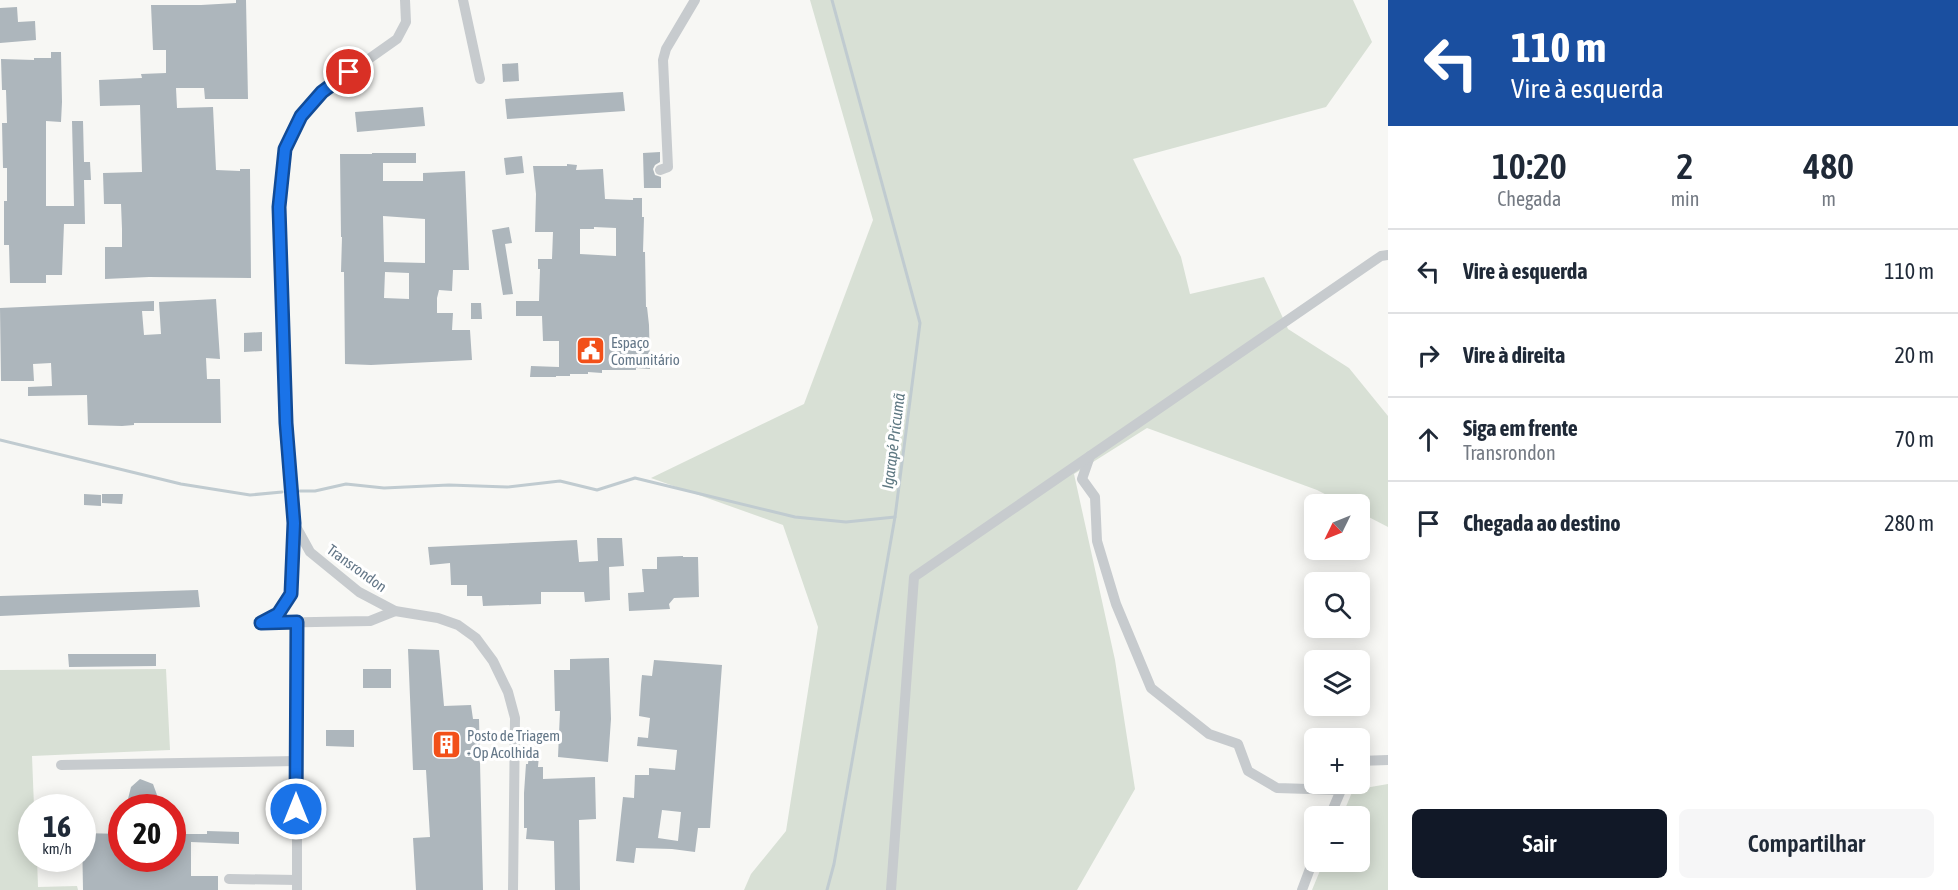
<!DOCTYPE html>
<html lang="pt">
<head>
<meta charset="utf-8">
<style>
  body { margin:0; font-family:"Asap Condensed",sans-serif; background:#f6f6f7; color:#1f2937; height:100vh; display:flex; flex-direction:column; font-size:22px; white-space:nowrap }
  * { box-sizing:border-box; margin:0 }
  p { font-size:20px; color:#747a83 }
  .icon { flex:none; width:33px; height:33px; fill:none; stroke:currentColor; stroke-width:2; stroke-linecap:round; stroke-linejoin:round }
  .map { position:relative; flex:1; overflow:hidden }
  .panel { display:flex; flex-direction:column; background:#fff; width:570px }
  .panel>* { flex:none }
  .hud { background:#1a4fa0; color:#fff; overflow:hidden }
  .needle { width:39px; rotate:227deg }
  .fabs { position:absolute; left:1304px; top:494px; display:grid; gap:12px }
  .fabs a { display:grid; place-items:center; width:66px; height:66px; border-radius:9px; background:#fff; box-shadow:0 3px 15px #0003; font-size:30px }
  .speed { position:absolute; left:18px; top:794px; display:flex; gap:12px; font-size:30px; font-weight:700; text-align:center }
  .speed>* { display:grid; place-content:center; width:78px; height:78px; border-radius:50%; background:#fff; box-shadow:0 3px 15px #0003; line-height:1 }
  .speed small { font-size:15px; font-weight:400 }
  .speed .limit { border:9px solid #d22; background:#fff; color:#111 }
  .pin { position:absolute; display:grid; place-items:center; width:51px; height:51px; color:#fff; margin:-26px; border:3px solid #fff; border-radius:50%; box-shadow:0 2px 6px #0007 }
  .me { position:absolute; width:66px; margin:-33px; rotate:0deg; stroke-linejoin:round; filter:drop-shadow(0 0 4px #0008) }
  .turn { display:flex; align-items:center; gap:21px; height:126px; padding:0 24px; font-size:27px }
  .turn .icon { width:78px; height:78px; stroke-width:2.5 }
  .turn b { display:block; font-size:42px; line-height:51px }
  .eta { display:flex; justify-content:space-evenly; align-items:center; height:102px; text-align:center }
  .eta b { font-size:36px; font-weight:600; line-height:42px }
  .action { display:flex; gap:12px; margin-top:auto; padding:12px 24px }
  .action a { flex:1; height:69px; border-radius:9px; background:#111827; color:#fff; font-size:24px; font-weight:600; line-height:69px; text-align:center }
  .action a+a { background:#f6f6f7; color:#1f2937 }
  ul { padding:0; list-style:none }
  li { display:flex; align-items:center; gap:18px; height:84px; padding:0 24px; border-top:2px solid #e0e1e3 }
  li div { flex:1 }
  li b { display:block; font-size:22px }
  li em { font-style:normal }
  main { display:flex; flex:1; min-height:0 }
  .map>svg:first-child { display:block }
  .green { fill:#d8e0d5 }
  .lines { fill:none; stroke-linecap:round; stroke-linejoin:round }
  .stream { stroke:#c0cbd0; stroke-width:3 }
  .building { fill:#adb6bc; fill-rule:evenodd }
  .minor { stroke:#c7cbce; stroke-width:10 }
  .route-casing { stroke:#114b97; stroke-width:15 }
  .route { stroke:#1a73e8; stroke-width:10 }
  .labels { text-anchor:middle; dominant-baseline:central; stroke-width:6; stroke-linejoin:round; paint-order:stroke }
  .poi-label { font-size:15px; fill:#647788; stroke:#fff; text-anchor:start }
  .street-label { font-size:15px; fill:#647788; stroke:#fff }
  .water-label { font-size:16px; font-style:italic; fill:#5f7983; stroke:#fff }
</style>
</head>
<body>
<main>
<div class="map">
<svg width="1388" height="890" viewBox="0 0 1388 890">
  <rect width="100%" height="100%" fill="#f7f7f4"/>
  <g class="green">
    <polygon points="810,0 1353,0 1372,42 1326,107 1133,159 1181,257 1190,294 1264,277 1288,329 1349,368 1388,416 1388,527 1359,512 1359,504 1344,504 1317,490 1147,428 1074,474 1115,660 1135,789 1077,890 744,890 751,874 786,831 818,627 783,525 651,478 804,404 873,220"/>
    <polygon points="166,669 170,750 32,756 34,807 32,807 32,858 37,858 38,887 77,886 78,890 0,890 0,670"/>
    <polygon points="1388,784 1388,890 1312,890 1324,861 1359,861 1359,816 1342,816 1353,790"/>
  </g>
  <g class="lines">
    <g class="stream">
      <polyline points="0,440 181,484 250,495 282,492"/>
      <polyline points="300,491 315,491 346,484 384,488 449,485 507,487 560,481 597,490 635,478 795,517 846,522 895,517"/>
      <polyline points="827,890 834,864 895,517 920,323 832,0"/>
    </g>
  </g>
  <g class="building">
    <polygon points="236,0 246,0 248,99 205,99 204,88 176,88 177,108 213,107 216,170 240,171 240,169 250,169 251,278 149,277 105,279 105,247 122,247 122,229 121,204 104,204 103,173 142,172 140,105 100,106 99,80 142,78 141,74 166,73 166,50 153,50 151,5 201,5 236,3"/>
    <polygon points="17,7 18,22 35,21 36,40 0,43 0,8"/>
    <polygon points="51,52 61,52 62,102 61,122 46,121 46,206 74,206 72,121 83,121 84,162 90,162 91,180 84,180 85,224 64,224 62,275 46,275 46,283 10,283 9,245 4,245 4,201 7,201 7,168 3,168 2,123 7,123 6,90 2,90 1,59 34,60 34,58 51,58"/>
    <polygon points="518,63 519,81 503,82 502,64"/>
    <polygon points="623,92 625,111 507,119 505,99"/>
    <polygon points="423,107 425,126 357,132 355,112"/>
    <polygon points="660,152 660,162 655,165 653,169 655,175 661,177 661,188 644,188 643,153"/>
    <path d="M372,153h44v10h-33v18h40v-8l42,-2 4,99h-16l-1,21 -13,-1 -2,8v15h16l-1,17h18l2,30 -101,5 -26,-1 -1,-92h-3l1,-35h-1l-1,-83h32zM383,216l42,3v44l-41,-1zM385,272l24,1v26l-25,-1z"/>
    <polygon points="522,156 524,173 506,175 504,158"/>
    <path d="M567,164l10,1 -1,5 27,-1 2,30 28,1v-2h9v19h2l-1,35h2l1,55h1l2,18 1,44 -14,-1v2h-34v3l-14,-1v2h-18v2h-14v1h-26l1,-11 28,1v-26h-16l-1,-25h-26v-15h23l1,-32h-2v-10h14l1,-27h-18l1,-38 -3,-28h34zM594,227l22,1v28l-36,-2v-25h14z"/>
    <polygon points="509,227 512,243 505,244 513,294 503,295 492,230"/>
    <polygon points="216,299 220,359 206,358 207,379 220,379 221,423 134,423 134,425 122,426 88,425 87,395 28,396 28,387 52,386 51,363 33,364 34,381 1,381 0,308 154,301 154,311 142,311 144,335 161,334 159,302"/>
    <polygon points="471,303 481,303 482,319 471,319"/>
    <polygon points="262,332 262,351 244,352 244,333"/>
    <polygon points="84,494 101,495 101,506 84,505"/>
    <polygon points="102,494 123,494 122,504 102,503"/>
    <polygon points="597,538 622,538 624,566 609,567 610,600 585,602 584,592 541,592 541,604 483,606 482,596 467,596 467,585 451,585 450,563 430,565 428,547 577,540 579,562 598,561"/>
    <polygon points="683,556 683,557 698,557 699,597 674,598 669,604 670,609 629,611 628,593 644,592 642,569 657,569 657,557"/>
    <polygon points="198,590 200,607 0,616 0,596"/>
    <polygon points="408,649 439,650 444,706 471,705 473,719 479,719 483,890 416,890 413,838 430,837 426,770 413,770"/>
    <polygon points="68,654 156,654 156,666 69,667"/>
    <polygon points="609,658 611,719 608,762 558,757 560,711 555,711 554,670 570,670 570,659"/>
    <path d="M654,660l68,5 -12,163h-12l-3,24 -23,-3 -36,-1 -2,15 -18,-2 7,-64 11,1 1,-23h14v-7l26,2 2,-20 -40,-4 1,-9 10,1 2,-20 -11,-2 2,-31 1,-10 10,1zM662,810l19,2 -3,29 -20,-3z"/>
    <rect x="363" y="669" width="28" height="19"/>
    <polygon points="326,730 354,730 354,747 326,746"/>
    <polygon points="529,754 539,755 538,767 543,767 543,779 595,777 596,819 579,820 580,890 555,890 554,841 526,839 527,828 524,828 524,793 526,764 528,764"/>
    <polygon points="140,779 153,784 157,795 156,807 126,807 131,787"/>
    <polygon points="207,831 239,832 239,844 191,842 191,876 218,876 218,890 83,890 82,833 122,834 122,858 172,858 172,834 207,834"/>
  </g>
  <g class="lines">
    <g class="minor">
      <polyline points="405,0 406,22 397,39 322,92 301,116 285,149 279,207 280,275 286,381 286,423 294,523 310,552 359,592 395,611 438,618 458,625 476,638 493,661 508,692 515,718 513,890"/>
      <polyline points="463,0 480,79"/>
      <polyline points="660,170 668,167 663,60 666,49 695,0"/>
      <polyline points="1090,456 1082,479 1095,497 1097,541 1116,604 1151,688 1209,734 1238,744 1248,771 1277,788 1340,790"/>
      <polyline points="294,523 291,594 278,614 261,623 370,621 395,611"/>
      <polyline points="297,622 297,890"/>
      <polyline points="1359,761 1388,760"/>
      <polyline points="61,765 296,761"/>
      <polyline points="1330,816 1344,783"/>
      <polyline points="229,879 297,880"/>
      <polyline points="891,890 914,577 1381,256 1388,255"/>
      <polyline points="1302,890 1314,858"/>
    </g>
  </g>
  <g class="lines">
    <defs>
      <polyline id="route" points="296,809 297,622 261,623 278,614 291,594 294,523 286,423 279,207 285,149 301,116 322,92 349,72"/>
    </defs>
    <use href="#route" class="route-casing"/>
    <use href="#route" class="route"/>
  </g>
  <defs>
    <symbol id="civic-square" viewBox="-11 -11 22 22"><rect x="-9" y="-9" width="18" height="18" rx="4" fill="#f25019" stroke="#fff"/><path d="M-.6-6.5H3V-4.5H.6V-3L4-1V1h2V6H-6V1h2V-1L-.6-3ZM-1.2 2.5V6h2.4V2.5Z" fill="#fff"/></symbol>
    <symbol id="building-square" viewBox="-11 -11 22 22"><rect x="-9" y="-9" width="18" height="18" rx="4" fill="#f25019" stroke="#fff"/><path d="M-4-6H4V6H1V3H-1V6H-4ZM-2.5-4.3h1.7v1.8h-1.7ZM.8-4.3h1.7v1.8H.8ZM-2.5-1h1.7V.8h-1.7ZM.8-1h1.7V.8H.8Z" fill="#fff"/></symbol>
  </defs>
  <g fill-rule="evenodd">
    <use href="#civic-square" x="574" y="334" width="33" height="33"/>
    <use href="#building-square" x="430" y="728" width="33" height="33"/>
  </g>
  <g class="labels">
    <g class="poi-label">
      <text x="611" y="342">Espaço<tspan x="611" dy="17">Comunitário</tspan></text>
      <text x="467" y="735">Posto de Triagem<tspan x="467" dy="17">- Op Acolhida</tspan></text>
    </g>
    <g class="street-label">
      <text transform="translate(357 568) rotate(36)">Transrondon</text>
    </g>
    <g class="water-label">
      <text transform="translate(893 441) rotate(-83)">Igarapé Pricumã</text>
    </g>
  </g>
</svg>
<div class="fabs">
<a><svg class="needle" viewBox="-14 -14 28 28"><path d="M0-13l5 13h-10z" fill="#e53935"/><path d="M0 13l5-13h-10z" fill="#747a83"/></svg></a>
<a><svg class="icon" aria-label="search" viewBox="0 0 24 24"><circle cx="10" cy="10" r="6"/><path d="M15 15l6 6"/></svg></a>
<a><svg class="icon" aria-label="layers" viewBox="0 0 24 24"><path d="M12 4l9 5-9 5-9-5zM3 14l9 5 9-5"/></svg></a>
<a>+</a>
<a>−</a>
</div>
<div class="speed"><div>16<small>km/h</small></div><div class="limit">20</div></div>
<div class="pin" style="left:349px;top:72px;background:#d93025"><svg class="icon" aria-label="arrive" viewBox="0 0 24 24"><path d="M6 21V4h12l-3 4 3 4H6"/></svg></div>
<svg class="me" style="left:296px;top:809px" viewBox="-20 -20 40 40"><circle r="17" fill="#1a73e8" stroke="#fff" stroke-width="3"/><path d="M0-11L8 9 0 5-8 9z" fill="#fff"/></svg>
</div>
<section class="panel">
<div class="hud">
<div class="turn"><svg class="icon" aria-label="left" viewBox="0 0 24 24"><path d="M17 20v-9H6M10 6l-5 5 5 5"/></svg><div><b>110 m</b>Vire à esquerda</div></div>
</div>
<div class="eta">
<div><b>10:20</b><p>Chegada</p></div>
<div><b>2</b><p>min</p></div>
<div><b>480</b><p>m</p></div>
</div>
<ul>
<li><svg class="icon" aria-label="left" viewBox="0 0 24 24"><path d="M17 20v-9H6M10 6l-5 5 5 5"/></svg><div><b>Vire à esquerda</b></div><em>110 m</em></li>
<li><svg class="icon" aria-label="right" viewBox="0 0 24 24"><path d="M7 20v-9h11M14 6l5 5-5 5"/></svg><div><b>Vire à direita</b></div><em>20 m</em></li>
<li><svg class="icon" aria-label="ahead" viewBox="0 0 24 24"><path d="M12 20V5M6 11l6-6 6 6"/></svg><div><b>Siga em frente</b><p>Transrondon</p></div><em>70 m</em></li>
<li><svg class="icon" aria-label="arrive" viewBox="0 0 24 24"><path d="M6 21V4h12l-3 4 3 4H6"/></svg><div><b>Chegada ao destino</b></div><em>280 m</em></li>
</ul>
<div class="action"><a>Sair</a><a>Compartilhar</a></div>
</section>
</main>
</body>
</html>
